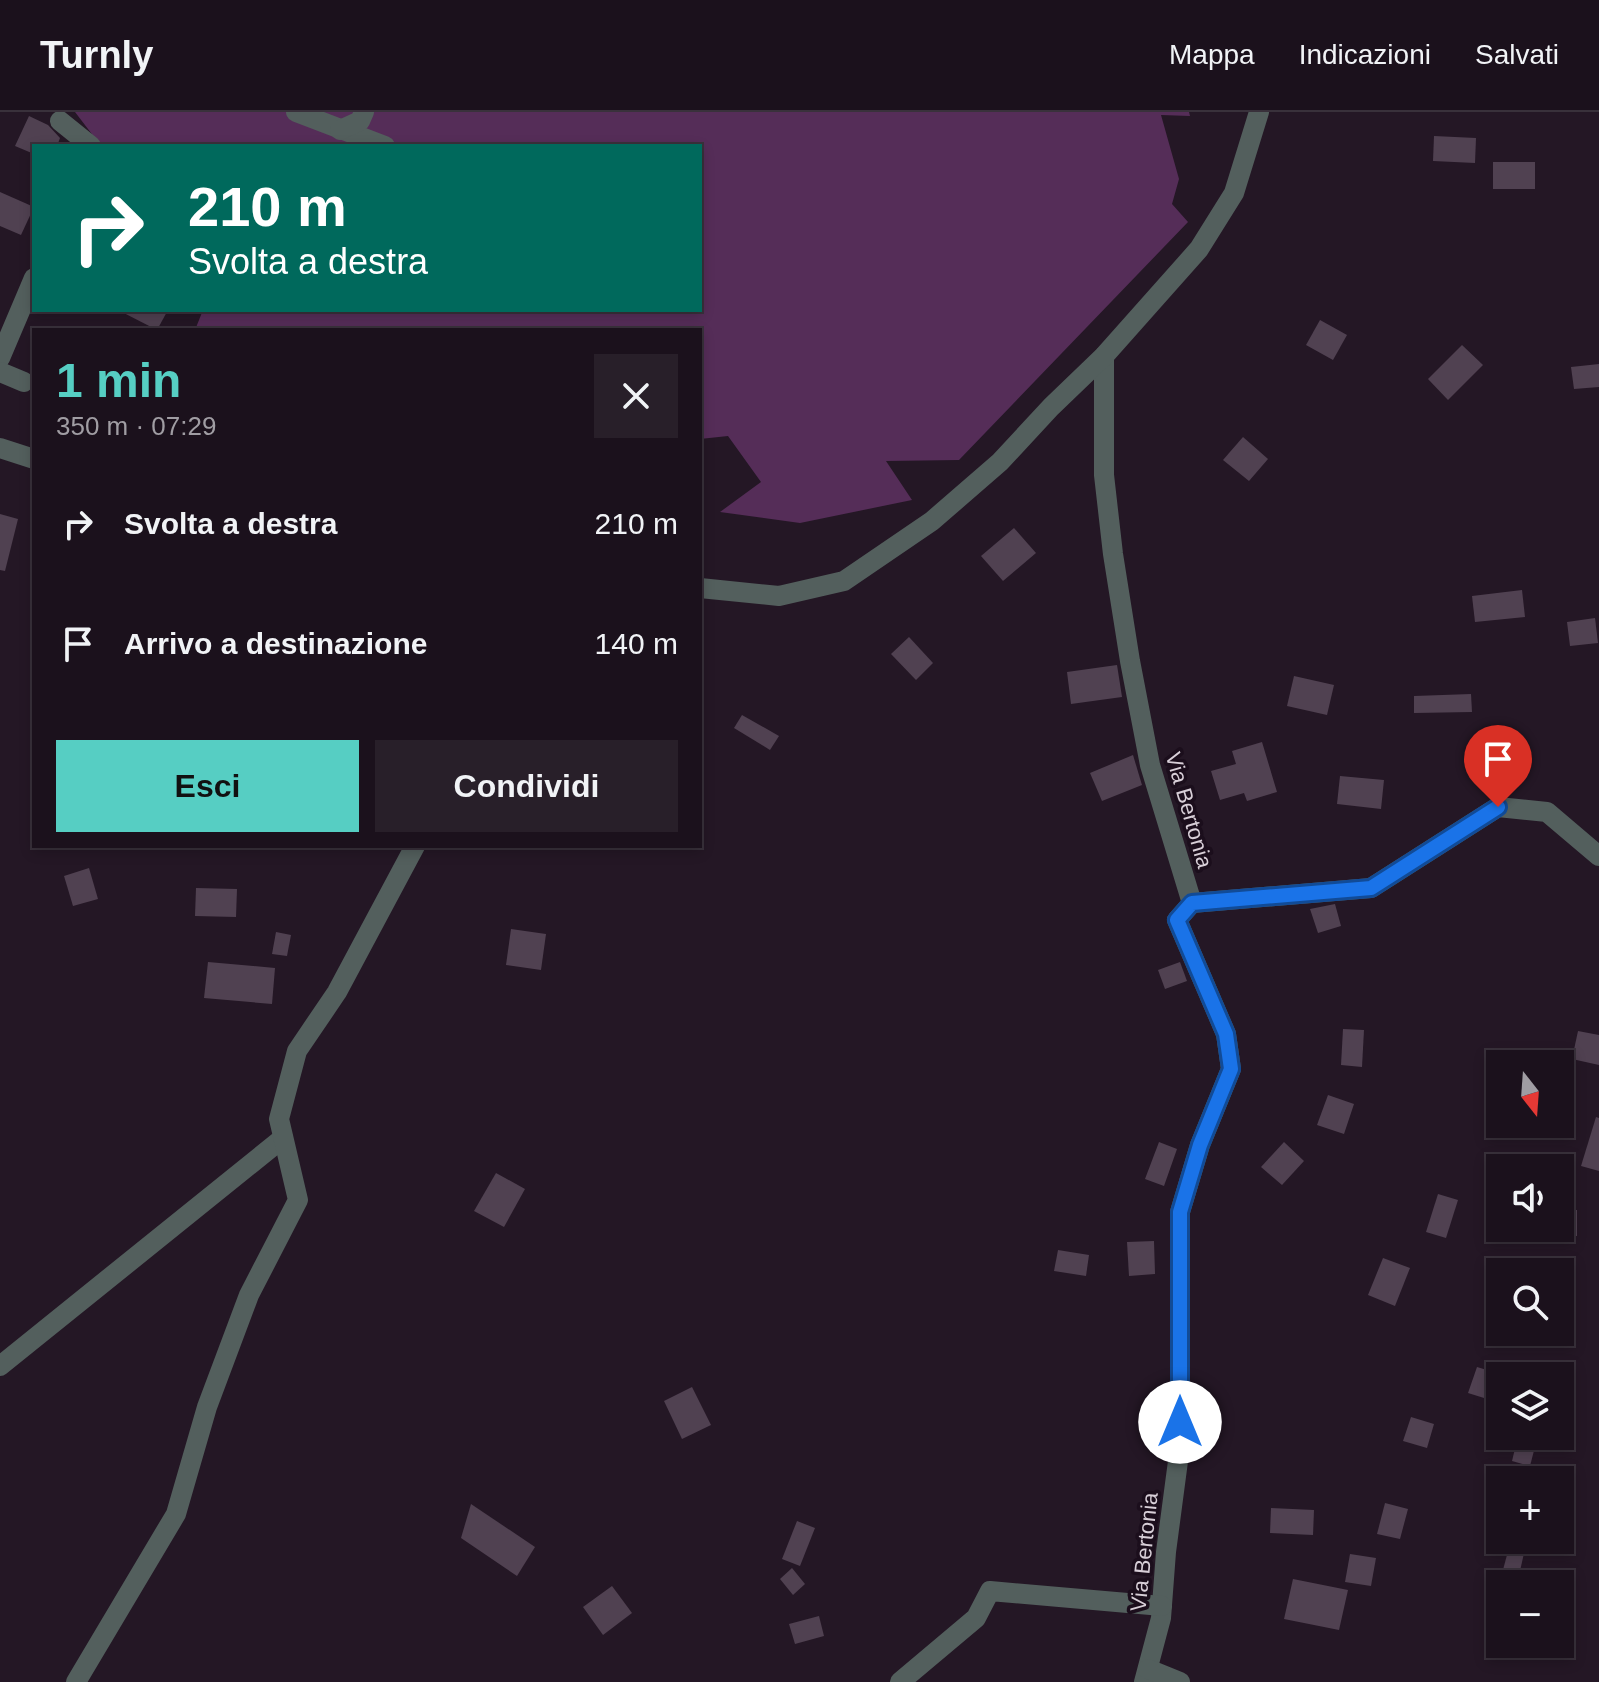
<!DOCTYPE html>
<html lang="it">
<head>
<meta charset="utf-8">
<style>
  body { margin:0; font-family:Arial,sans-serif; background:#281f29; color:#f1f3f6; height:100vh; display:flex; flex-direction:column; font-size:30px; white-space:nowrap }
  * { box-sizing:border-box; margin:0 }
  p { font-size:26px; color:#a09da3 }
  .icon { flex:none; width:44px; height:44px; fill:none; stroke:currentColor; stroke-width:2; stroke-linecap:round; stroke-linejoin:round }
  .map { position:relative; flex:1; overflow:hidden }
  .details { position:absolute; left:32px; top:216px; width:670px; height:520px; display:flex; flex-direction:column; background:#1b111c; border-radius:0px; box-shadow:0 4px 12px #0003,0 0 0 2px #39313b }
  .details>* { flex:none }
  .hud { position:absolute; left:32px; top:32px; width:670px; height:168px; border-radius:0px; box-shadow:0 4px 12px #0003,0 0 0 2px #39313b; background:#00695c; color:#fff; overflow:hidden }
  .needle { width:52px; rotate:163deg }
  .controls { position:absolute; left:1486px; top:938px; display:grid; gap:16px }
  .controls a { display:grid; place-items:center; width:88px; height:88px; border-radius:0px; background:#1b111c; box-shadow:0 4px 12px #0003,0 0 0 2px #39313b; font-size:40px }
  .pin { position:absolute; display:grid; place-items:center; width:68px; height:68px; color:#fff; margin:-82px -34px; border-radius:50% 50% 50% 0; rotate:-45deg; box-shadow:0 0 8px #0007 }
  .pin .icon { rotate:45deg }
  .me { position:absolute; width:88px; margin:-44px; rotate:0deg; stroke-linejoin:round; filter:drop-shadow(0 0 6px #0008) }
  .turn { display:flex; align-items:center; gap:28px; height:168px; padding:0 24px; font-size:36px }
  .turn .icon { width:104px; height:104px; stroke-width:2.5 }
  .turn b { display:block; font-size:56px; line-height:68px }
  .round { display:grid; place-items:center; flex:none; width:84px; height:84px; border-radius:0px; background:#281f29 }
  .headline { display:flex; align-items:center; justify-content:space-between; height:136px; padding:0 24px }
  h1 { font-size:48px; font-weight:600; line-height:60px; color:#56cec3 }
  .cta { display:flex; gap:16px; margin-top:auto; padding:16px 24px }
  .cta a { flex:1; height:92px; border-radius:0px; background:#56cec3; color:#111; font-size:32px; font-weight:600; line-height:92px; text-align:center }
  .cta a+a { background:#281f29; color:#f1f3f6 }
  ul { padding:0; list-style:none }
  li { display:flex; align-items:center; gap:24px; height:120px; padding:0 24px }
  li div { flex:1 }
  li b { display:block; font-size:30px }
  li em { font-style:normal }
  header { display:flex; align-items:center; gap:48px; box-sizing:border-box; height:112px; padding:0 40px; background:#1b111c; border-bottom:2px solid #39313b }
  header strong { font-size:38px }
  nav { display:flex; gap:44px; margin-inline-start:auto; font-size:28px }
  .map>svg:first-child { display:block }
  .green { fill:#552d58 }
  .building { fill:#504151 }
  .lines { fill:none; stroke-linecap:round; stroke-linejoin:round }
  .street { stroke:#535f5d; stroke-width:20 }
  .route-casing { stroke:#114b97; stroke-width:20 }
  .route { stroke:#1a73e8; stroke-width:14 }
  .labels { text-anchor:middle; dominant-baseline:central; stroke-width:7; stroke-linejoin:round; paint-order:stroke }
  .street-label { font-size:22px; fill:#d8cfd8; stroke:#1b0e1c }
</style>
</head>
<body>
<header>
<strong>Turnly</strong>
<nav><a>Mappa</a><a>Indicazioni</a><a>Salvati</a></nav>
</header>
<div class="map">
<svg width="1599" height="1570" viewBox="0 0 1599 1570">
  <rect width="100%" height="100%" fill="#241725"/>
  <polygon class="green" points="75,0 1189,0 1190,4 1161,3 1179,67 1172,92 1188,110 959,348 886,349 912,388 800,411 720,400 761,370 728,324 700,327 700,218 195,218 203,198 700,198 700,34 101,34"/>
  <g class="building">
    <polygon points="29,4 48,13 60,26 57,34 34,34 34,42 15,34"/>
    <polygon points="1434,24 1476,26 1475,51 1433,49"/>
    <rect x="1493" y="50" width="42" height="27"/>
    <polygon points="0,80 34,95 21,123 0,114"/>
    <polygon points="118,198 168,198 157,218"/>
    <polygon points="1320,208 1347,223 1333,248 1306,233"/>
    <polygon points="1462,233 1483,253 1448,288 1428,267"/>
    <polygon points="1599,252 1599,275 1574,277 1571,255"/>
    <polygon points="1243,325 1268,347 1249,369 1223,348"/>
    <polygon points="0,402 18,407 5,459 0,458"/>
    <polygon points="1014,416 1036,441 1003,469 981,444"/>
    <polygon points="1522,478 1525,505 1475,510 1472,484"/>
    <polygon points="1595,506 1598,531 1570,534 1567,510"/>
    <polygon points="909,525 933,551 916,568 891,542"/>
    <polygon points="1117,553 1122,585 1071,592 1067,560"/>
    <polygon points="1294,564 1334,573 1327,603 1287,594"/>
    <polygon points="1471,582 1472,600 1414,601 1414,584"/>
    <polygon points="742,603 779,624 770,638 734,616"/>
    <polygon points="1262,630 1277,680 1247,689 1244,681 1220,688 1211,659 1236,652 1232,639"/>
    <polygon points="1133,643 1142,673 1102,689 1090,661"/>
    <polygon points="1340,664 1384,668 1381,697 1337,692"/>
    <polygon points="89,756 98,787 73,794 64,764"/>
    <polygon points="196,776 237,777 236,805 195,804"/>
    <polygon points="1335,792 1341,814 1318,821 1310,797"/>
    <polygon points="511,817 546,822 541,858 506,853"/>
    <polygon points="276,820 291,823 287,844 272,842"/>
    <polygon points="208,850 275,856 272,892 204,886"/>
    <polygon points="1180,850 1187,869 1165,877 1158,858"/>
    <polygon points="1343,917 1364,918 1362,955 1341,953"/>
    <polygon points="1578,919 1599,923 1599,953 1572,947"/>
    <polygon points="1328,983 1354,992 1344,1022 1317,1013"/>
    <polygon points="1596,1005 1599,1006 1599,1059 1581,1054"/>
    <polygon points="1159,1030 1177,1037 1164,1074 1145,1067"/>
    <polygon points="1284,1030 1304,1049 1282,1073 1261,1055"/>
    <polygon points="496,1061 525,1077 504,1115 474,1099"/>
    <polygon points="1438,1082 1458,1088 1446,1126 1426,1120"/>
    <rect x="1560" y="1098" width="17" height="26"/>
    <polygon points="1154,1129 1155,1162 1129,1164 1127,1130"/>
    <polygon points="1058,1138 1089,1143 1086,1164 1054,1159"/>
    <polygon points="1383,1146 1410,1156 1395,1194 1368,1183"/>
    <polygon points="1535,1220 1566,1220 1565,1236 1534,1234"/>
    <polygon points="1477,1255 1500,1262 1500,1291 1468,1281"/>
    <polygon points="692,1275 711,1313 682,1327 664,1289"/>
    <polygon points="1411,1305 1434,1312 1427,1336 1403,1329"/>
    <polygon points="1518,1324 1537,1327 1530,1354 1512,1349"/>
    <polygon points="1385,1391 1408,1397 1400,1427 1377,1422"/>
    <polygon points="471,1392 535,1435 517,1464 461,1426"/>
    <polygon points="1271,1396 1314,1398 1313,1423 1270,1421"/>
    <polygon points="797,1409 815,1416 800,1454 782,1447"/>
    <polygon points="1511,1428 1527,1428 1517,1472 1500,1469"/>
    <polygon points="1350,1442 1376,1446 1371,1474 1345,1470"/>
    <polygon points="792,1456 805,1472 793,1483 780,1467"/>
    <polygon points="1293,1467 1348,1478 1339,1518 1284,1507"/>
    <polygon points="612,1474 632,1501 603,1523 583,1495"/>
    <polygon points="819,1504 824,1524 795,1532 789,1512"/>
  </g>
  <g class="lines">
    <g class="street">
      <polyline points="296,0 385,34"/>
      <polyline points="60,9 91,34"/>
      <polyline points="340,18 360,9 364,0"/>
      <polyline points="1104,244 1104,363 1113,442 1130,549 1150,653 1192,791 1177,808 1226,922 1231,957 1200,1033 1180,1100 1180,1334 1166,1440 1161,1506 1144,1570"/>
      <polyline points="0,246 34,166"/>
      <polyline points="0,260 24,270"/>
      <polyline points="0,336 34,347"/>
      <polyline points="700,476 779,484 844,469 932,409 1000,350 1051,295 1104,244 1199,137 1234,81 1259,0"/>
      <polyline points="1192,791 1371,776 1498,695 1547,700 1599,744"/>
      <polyline points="0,1254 283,1026"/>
      <polyline points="1148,1557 1180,1570"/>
      <polyline points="76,1570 176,1402 207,1295 249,1183 298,1088 279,1007 297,939 337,880 415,734"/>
      <polyline points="900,1570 976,1506 990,1479 1162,1494"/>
    </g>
  </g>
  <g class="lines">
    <defs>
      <polyline id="route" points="1180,1310 1180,1100 1200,1033 1231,957 1226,922 1177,808 1192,791 1371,776 1498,695"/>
    </defs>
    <use href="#route" class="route-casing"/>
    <use href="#route" class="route"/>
  </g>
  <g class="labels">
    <g class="street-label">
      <text transform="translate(1189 698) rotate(74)">Via Bertonia</text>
      <text transform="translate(1144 1440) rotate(-84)">Via Bertonia</text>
    </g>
  </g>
</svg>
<div class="controls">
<a><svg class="needle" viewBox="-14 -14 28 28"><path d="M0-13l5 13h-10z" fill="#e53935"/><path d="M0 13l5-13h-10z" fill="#a09da3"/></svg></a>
<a><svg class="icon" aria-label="sound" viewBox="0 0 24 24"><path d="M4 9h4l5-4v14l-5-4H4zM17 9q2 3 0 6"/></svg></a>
<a><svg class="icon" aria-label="search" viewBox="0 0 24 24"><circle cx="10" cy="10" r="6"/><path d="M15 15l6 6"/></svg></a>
<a><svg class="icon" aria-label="layers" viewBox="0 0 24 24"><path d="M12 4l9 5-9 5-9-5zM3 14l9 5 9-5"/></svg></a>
<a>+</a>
<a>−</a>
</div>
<div class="pin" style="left:1498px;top:695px;background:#d93025"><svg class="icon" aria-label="arrive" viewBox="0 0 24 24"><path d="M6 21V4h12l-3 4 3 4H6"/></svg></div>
<svg class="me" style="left:1180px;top:1310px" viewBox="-20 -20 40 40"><circle r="19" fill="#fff"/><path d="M0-13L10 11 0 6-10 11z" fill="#1a73e8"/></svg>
<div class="hud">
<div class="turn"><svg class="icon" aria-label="right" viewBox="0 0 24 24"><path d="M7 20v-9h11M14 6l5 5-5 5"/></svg><div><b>210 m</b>Svolta a destra</div></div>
</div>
<section class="details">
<div class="headline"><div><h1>1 min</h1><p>350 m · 07:29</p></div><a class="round"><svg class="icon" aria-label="close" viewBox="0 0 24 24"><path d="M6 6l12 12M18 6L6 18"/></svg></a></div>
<ul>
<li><svg class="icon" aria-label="right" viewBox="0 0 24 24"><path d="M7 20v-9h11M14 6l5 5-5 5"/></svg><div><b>Svolta a destra</b></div><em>210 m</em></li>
<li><svg class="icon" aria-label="arrive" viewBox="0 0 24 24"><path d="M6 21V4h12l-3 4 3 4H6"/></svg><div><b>Arrivo a destinazione</b></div><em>140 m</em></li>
</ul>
<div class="cta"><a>Esci</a><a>Condividi</a></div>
</section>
</div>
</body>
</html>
